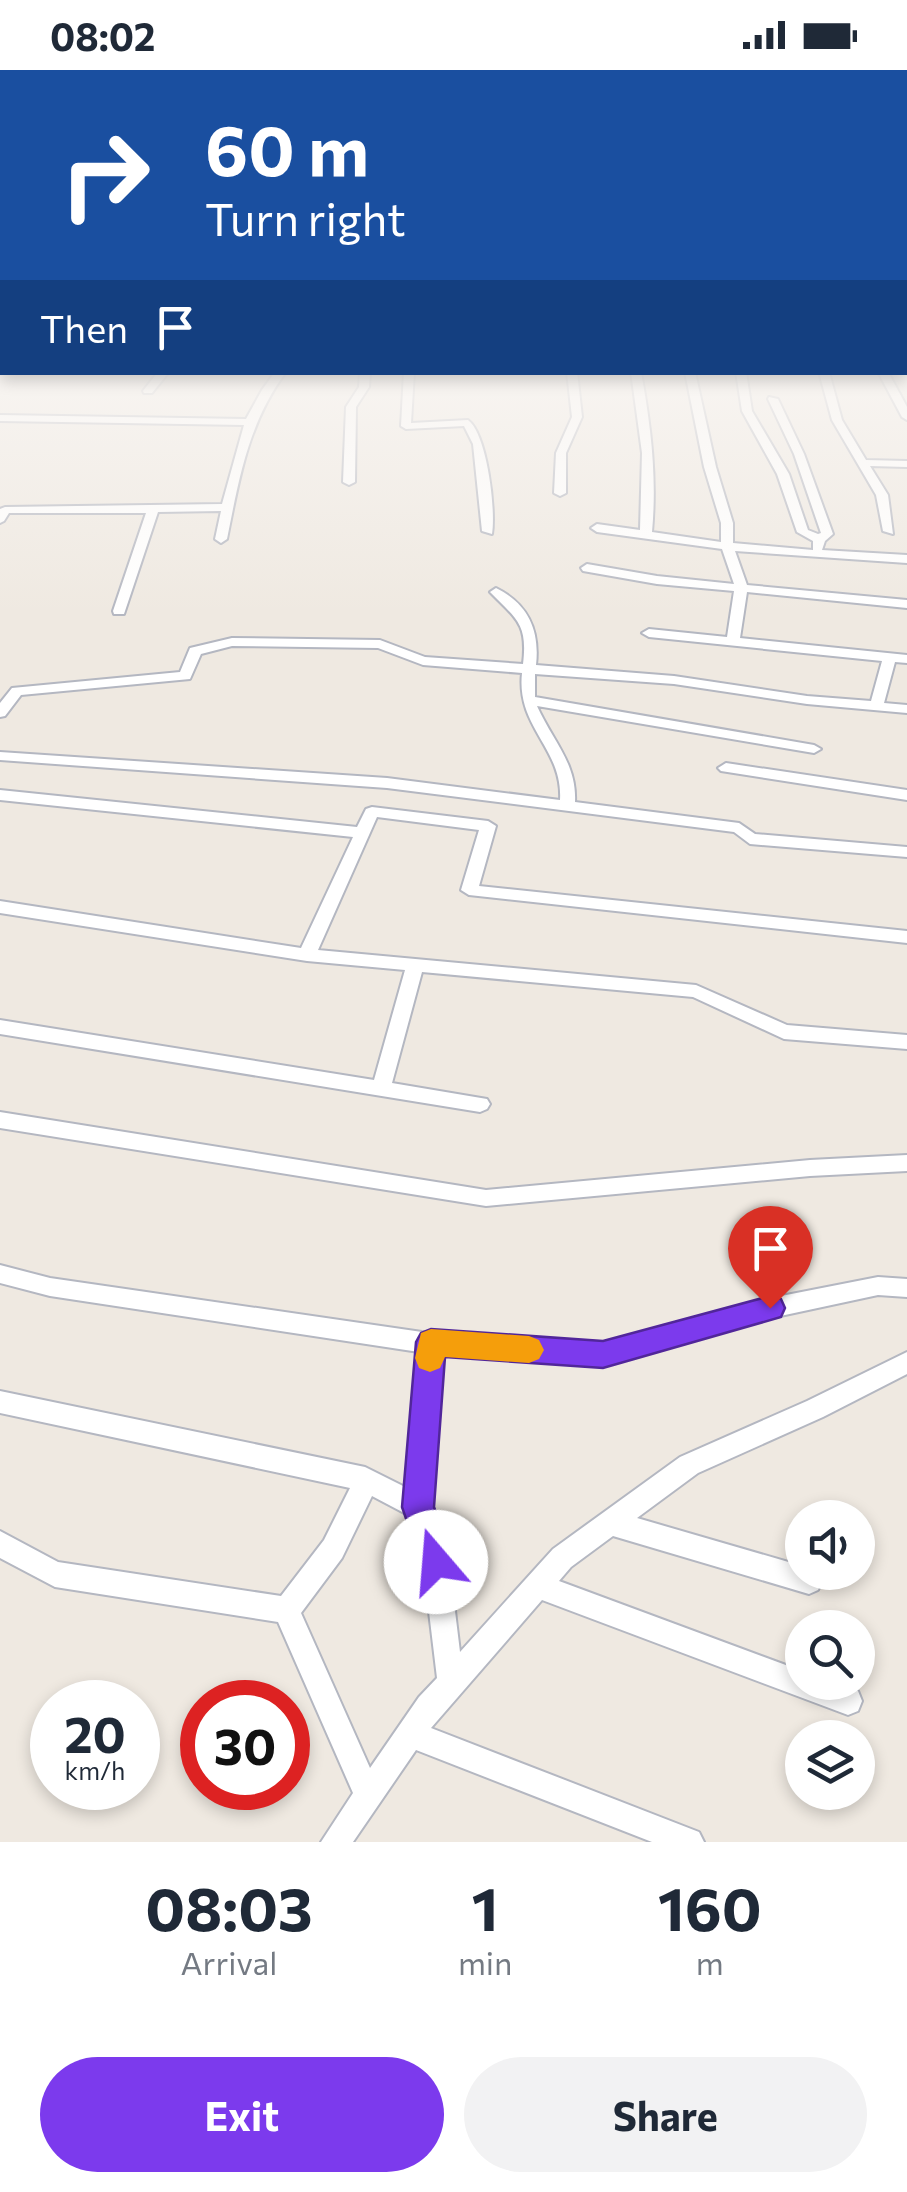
<!DOCTYPE html>
<html lang="en">
<head>
<meta charset="utf-8">
<style>
  body { margin:0; font-family:Commissioner,sans-serif; background:#f2f2f3; color:#1f2937; height:100vh; display:flex; flex-direction:column; font-size:38px; white-space:nowrap }
  * { box-sizing:border-box; margin:0 }
  p { font-size:32px; color:#747a83 }
  .icon { flex:none; width:55px; height:55px; fill:none; stroke:currentColor; stroke-width:2; stroke-linecap:round; stroke-linejoin:round }
  .map { position:relative; height:1772px; overflow:hidden }
  .panel { display:flex; flex-direction:column; background:#fff; flex:1 }
  .panel>* { flex:none }
  .guide { position:absolute; left:0px; top:0px; width:908px; height:305px; box-shadow:0 5px 15px #0003; background:#1a4fa0; color:#fff; overflow:hidden }
  .fabs { position:absolute; left:785px; top:1430px; display:grid; gap:20px }
  .fabs a { display:grid; place-items:center; width:90px; height:90px; border-radius:50%; background:#fff; box-shadow:0 5px 15px #0003; font-size:50px }
  .speed { position:absolute; left:30px; top:1610px; display:flex; gap:20px; font-size:50px; font-weight:700; text-align:center }
  .speed>* { display:grid; place-content:center; width:130px; height:130px; border-radius:50%; background:#fff; box-shadow:0 5px 15px #0003; line-height:1 }
  .speed small { font-size:25px; font-weight:400 }
  .speed .limit { border:15px solid #d22; background:#fff; color:#111 }
  .pin { position:absolute; display:grid; place-items:center; width:85px; height:85px; color:#fff; margin:-102px -42px; border-radius:50% 50% 50% 0; rotate:-45deg; box-shadow:0 0 10px #0007 }
  .pin .icon { rotate:45deg }
  .me { position:absolute; width:110px; margin:-55px; rotate:342deg; stroke-linejoin:round; filter:drop-shadow(0 0 8px #0008) }
  .turn { display:flex; align-items:center; gap:35px; height:210px; padding:0 40px; font-size:45px }
  .turn .icon { width:130px; height:130px; stroke-width:2.5 }
  .turn b { display:block; font-size:70px; line-height:85px }
  .then { display:flex; align-items:center; height:95px; padding:0 40px; background:#0003; gap:20px; font-size:38px }
  .eta { display:flex; justify-content:space-evenly; align-items:center; height:170px; text-align:center }
  .eta b { font-size:60px; font-weight:700; line-height:70px }
  .button { display:flex; gap:20px; margin-top:auto; padding:20px 40px }
  .button a { flex:1; height:115px; border-radius:60px; background:#7c3aed; color:#fff; font-size:40px; font-weight:700; line-height:115px; text-align:center }
  .button a+a { background:#f2f2f3; color:#1f2937 }
  .status { display:flex; justify-content:space-between; align-items:center; height:70px; padding:0 50px; background:#fff; direction:ltr }
  .status svg { height:28px; fill:currentColor }
  .map>svg:first-child { display:block }
  .lines { fill:none; stroke-linecap:round; stroke-linejoin:round }
  .minor-casing { stroke:#b4b7c1; stroke-width:4 }
  .minor { fill:#fff; fill-rule:evenodd }
  .route { fill:#7c3aed; stroke:#51269a; stroke-width:2.5 }
  .slow { fill:#f59e0b }
</style>
</head>
<body>
<div class="status"><b>08:02</b><svg viewBox="0 0 49 12"><path d="M0 12V9h3v3zM5 12V6h3v6zM10 12V3h3v9zM15 12V0h3v12zM26 1h20v11H26zM47 4h2v5h-2z"/></svg></div>
<div class="map">
<svg width="907" height="1772" viewBox="0 0 907 1772">
  <rect width="100%" height="100%" fill="#efe9e1"/>
  <g class="lines">
    <defs>
      <g id="minor">
        <polygon points="158,302 169,302 152,323 144,323 143,321"/>
        <path d="M275,302h11c-38,51 -47,107 -59,167l-6,4 -6,-4 6,-28 -63,1 -34,102h-10l-1,-3 33,-98h-137l-5,8 -4,2v-14l5,-2 217,-3 22,-79 -244,-4v-6l246,4 16,-29z"/>
        <polygon points="360,302 370,302 369,317 356,337 355,412 349,415 343,412 346,337 359,317"/>
        <path d="M404,302h10l-3,51 57,-3c19,14 28,90 24,114l-10,-3 -9,-87 -9,-18 -58,3 -5,-3z"/>
        <polygon points="567,302 577,302 582,347 566,383 566,423 560,426 554,423 556,383 572,347"/>
        <path d="M631,302h10c10,54 16,106 11,160l69,10v-19l-17,-56 -19,-95h10l21,95 17,56v20l80,7v-9l-16,-9 -20,-58 -35,-63 -6,-39h10l6,39 37,63 19,56 10,4 3,-1 -27,-79 -26,-55 1,-2 9,2 26,55 29,80 -8,7 -3,9 85,5v8l-172,-12 12,34 160,15v8l-160,-16 -7,46 167,17v8l-12,-1 -11,41 23,2v8l-100,-9 -133,-20 -139,-10v23l279,48 7,4 -7,4 -277,-47c15,34 40,57 38,96l164,21 16,11 152,13v10l-157,-13 -16,-12 -347,-44 -387,-28v-8l387,26 173,22c3,-52 -44,-72 -38,-127l-99,-8 -45,-17 -146,-2 -31,8 -11,25 -169,16 -16,21 -5,1v-14l12,-15 168,-16 10,-24 42,-10 148,2 45,17 98,7c5,-41 -7,-45 -33,-72l6,-4c32,16 44,42 40,77l138,11 133,20 64,5 11,-40 -233,-24 -7,-4 7,-4 78,8 7,-46 -77,-7 -74,-13 -2,-3 6,-4 70,12 77,8 -12,-35 -125,-17 -6,-4 6,-4 43,6 2,-77z"/>
        <polygon points="819,302 829,302 842,350 866,390 907,391 907,397 870,396 888,425 893,464 883,461 876,425 832,350"/>
        <polygon points="878,302 888,302 907,337 907,350 902,347"/>
        <polygon points="726,693 907,720 907,730 721,701 718,698"/>
        <polygon points="0,720 357,757 366,739 372,737 488,751 496,756 479,816 907,861 907,873 469,825 461,820 479,760 377,747 318,880 696,915 787,955 907,965 907,979 784,969 693,927 422,902 392,1013 487,1029 490,1034 487,1039 480,1042 0,964 0,950 374,1010 405,900 307,891 0,843 0,831 301,878 353,767 0,730"/>
        <polygon points="0,1042 486,1120 810,1090 907,1085 907,1101 810,1106 486,1136 0,1058"/>
        <path d="M0,1195l50,13 372,54 181,13 168,-47 107,-21 29,2v18l-29,-2 -107,23 -168,47 -161,-11 -12,153 19,55 11,90 93,-103 127,-92 127,-56 100,-49v22l-84,43 -125,56 -61,45 165,48v6h16l4,9 -4,9 -9,4 -196,-58 -42,31 -12,14 243,90v11h33l23,9 4,10 -4,10 -10,4 -306,-115 -111,128 268,104 5,10h-52l-236,-92 -63,92h-32l32,-49 -75,-171 -223,-35 -55,-29v-27l58,31 223,34 43,-56 26,-52 -350,-75v-22l365,76 42,21 12,-136 -369,-56 -50,-13zM372,1426l36,19 15,47 14,116 -18,19 -49,71 -69,-155 41,-55z"/>
      </g>
    </defs>
    <use href="#minor" class="minor-casing"/>
    <use href="#minor" class="minor"/>
  </g>
  <linearGradient id="sky" x2="0" y2="1"><stop stop-color="#7abfeb"/><stop offset="0.54" stop-color="#f8f5f2"/><stop offset="1" stop-color="#f8f5f2" stop-opacity="0"/></linearGradient>
  <rect width="907" height="544" fill="url(#sky)"/>
  <polygon class="route" points="770,1226 781,1229 785,1238 781,1247 603,1298 445,1287 434,1437 453,1492 448,1504 436,1509 425,1504 402,1437 416,1272 421,1263 431,1259 603,1271"/>
  <polygon class="slow" points="431,1259 529,1266 539,1270 544,1280 539,1289 529,1293 445,1287 440,1298 430,1302 419,1298 415,1288 421,1263"/>
</svg>
<div class="fabs">
<a><svg class="icon" aria-label="sound" viewBox="0 0 24 24"><path d="M4 9h4l5-4v14l-5-4H4zM17 9q2 3 0 6"/></svg></a>
<a><svg class="icon" aria-label="search" viewBox="0 0 24 24"><circle cx="10" cy="10" r="6"/><path d="M15 15l6 6"/></svg></a>
<a><svg class="icon" aria-label="layers" viewBox="0 0 24 24"><path d="M12 4l9 5-9 5-9-5zM3 14l9 5 9-5"/></svg></a>
</div>
<div class="speed"><div>20<small>km/h</small></div><div class="limit">30</div></div>
<div class="pin" style="left:770px;top:1238px;background:#d93025"><svg class="icon" aria-label="arrive" viewBox="0 0 24 24"><path d="M6 21V4h12l-3 4 3 4H6"/></svg></div>
<svg class="me" style="left:436px;top:1492px" viewBox="-20 -20 40 40"><circle r="19" fill="#fff"/><path d="M0-13L10 11 0 6-10 11z" fill="#7c3aed"/></svg>
<div class="guide">
<div class="turn"><svg class="icon" aria-label="right" viewBox="0 0 24 24"><path d="M7 20v-9h11M14 6l5 5-5 5"/></svg><div><b>60 m</b>Turn right</div></div>
<div class="then">Then<svg class="icon" aria-label="arrive" viewBox="0 0 24 24"><path d="M6 21V4h12l-3 4 3 4H6"/></svg></div>
</div>
</div>
<section class="panel">
<div class="eta">
<div><b>08:03</b><p>Arrival</p></div>
<div><b>1</b><p>min</p></div>
<div><b>160</b><p>m</p></div>
</div>
<div class="button"><a>Exit</a><a>Share</a></div>
</section>
</body>
</html>
